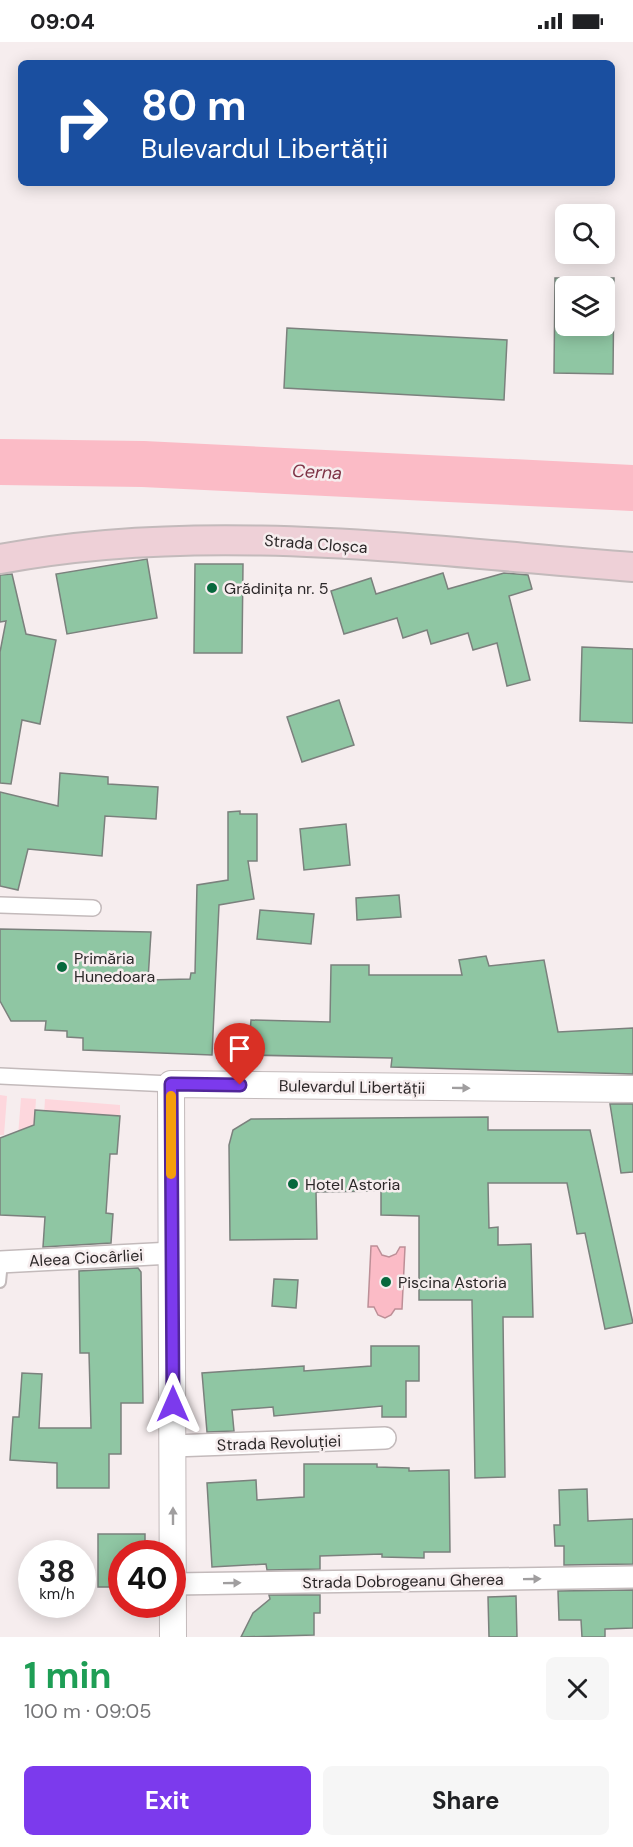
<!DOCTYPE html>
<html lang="en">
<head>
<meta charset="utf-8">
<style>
  body { margin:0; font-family:"DM Sans",sans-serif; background:#f6f6f6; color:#202124; height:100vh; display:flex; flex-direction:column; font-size:22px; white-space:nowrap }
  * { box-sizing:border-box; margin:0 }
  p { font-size:20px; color:#757577 }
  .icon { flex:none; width:33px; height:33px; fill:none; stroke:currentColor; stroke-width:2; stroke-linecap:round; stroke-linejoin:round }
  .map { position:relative; height:1595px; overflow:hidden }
  .sheet { display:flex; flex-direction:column; background:#fff; flex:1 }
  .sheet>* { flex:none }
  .hud { position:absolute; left:18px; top:18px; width:597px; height:126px; border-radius:9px; box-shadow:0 3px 15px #0003; background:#1a4fa0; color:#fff; overflow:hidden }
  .controls { position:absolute; left:555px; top:162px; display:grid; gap:12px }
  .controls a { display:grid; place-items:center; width:60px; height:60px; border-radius:9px; background:#fff; box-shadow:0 3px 15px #0003; font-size:30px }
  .speed { position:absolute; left:18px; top:1498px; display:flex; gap:12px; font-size:30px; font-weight:700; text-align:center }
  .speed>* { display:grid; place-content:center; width:78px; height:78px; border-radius:50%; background:#fff; box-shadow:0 3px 15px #0003; line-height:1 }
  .speed small { font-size:15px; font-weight:400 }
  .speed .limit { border:9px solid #d22; background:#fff; color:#111 }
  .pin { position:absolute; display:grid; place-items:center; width:51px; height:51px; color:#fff; margin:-62px -26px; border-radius:50% 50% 50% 0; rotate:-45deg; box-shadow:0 0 6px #0007 }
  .pin .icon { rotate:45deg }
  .me { position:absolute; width:66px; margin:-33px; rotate:0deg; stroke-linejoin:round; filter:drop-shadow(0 0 4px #0008) }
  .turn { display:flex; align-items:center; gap:21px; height:126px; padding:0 24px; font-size:27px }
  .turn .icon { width:78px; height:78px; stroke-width:2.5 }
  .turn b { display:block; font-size:42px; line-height:51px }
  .round { display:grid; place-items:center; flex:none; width:63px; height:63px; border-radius:9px; background:#f6f6f6 }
  .overview { display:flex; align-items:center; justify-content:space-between; height:102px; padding:0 24px }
  h1 { font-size:36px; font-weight:700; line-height:45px; color:#1e9e55 }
  .button { display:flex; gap:12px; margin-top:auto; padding:12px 24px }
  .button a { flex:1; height:69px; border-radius:9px; background:#7c3aed; color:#fff; font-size:24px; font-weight:700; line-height:69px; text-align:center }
  .button a+a { background:#f6f6f6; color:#202124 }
  .status { display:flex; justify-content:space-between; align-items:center; height:42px; padding:0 30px; background:#fff; direction:ltr }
  .status svg { height:16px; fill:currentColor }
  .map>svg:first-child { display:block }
  .green { fill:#fdd7dd }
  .water { fill:#fbbbc6; stroke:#bd8f97; stroke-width:1.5 }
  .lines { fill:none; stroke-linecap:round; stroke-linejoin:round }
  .river { stroke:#fbbbc6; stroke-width:46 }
  .building { fill:#8fc6a3; stroke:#7b817d; stroke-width:1.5; fill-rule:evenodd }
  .service-casing { stroke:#c3babb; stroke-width:14 }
  .pedestrian-casing { stroke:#c3babb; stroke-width:18 }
  .minor-casing { stroke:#c3babb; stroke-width:24 }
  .tertiary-casing { stroke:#c3babb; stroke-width:28 }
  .secondary-casing { stroke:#c3babb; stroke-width:32 }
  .service { stroke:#fff; stroke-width:10 }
  .pedestrian { stroke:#fff; stroke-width:15 }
  .minor { stroke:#fff; stroke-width:21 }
  .tertiary { stroke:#fff; stroke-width:26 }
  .secondary { stroke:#eed0d7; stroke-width:28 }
  .oneway { fill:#a09e9f }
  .route-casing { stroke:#51269a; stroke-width:15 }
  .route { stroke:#7c3aed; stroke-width:10 }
  .slow { stroke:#f59e0b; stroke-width:10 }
  .poi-dot { fill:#07683d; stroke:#f6edee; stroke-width:2 }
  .labels { text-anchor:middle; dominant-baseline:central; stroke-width:5; stroke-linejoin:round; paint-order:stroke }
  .street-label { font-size:16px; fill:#2c2829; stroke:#f6edee }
  .poi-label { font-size:16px; fill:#2c2829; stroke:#f6edee; text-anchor:start }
  .water-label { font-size:18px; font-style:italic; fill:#7e3346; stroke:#f6edee }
</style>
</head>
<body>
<div class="status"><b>09:04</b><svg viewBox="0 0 49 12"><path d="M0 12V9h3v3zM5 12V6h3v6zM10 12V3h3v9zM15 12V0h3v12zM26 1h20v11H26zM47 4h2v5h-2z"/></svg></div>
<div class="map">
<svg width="633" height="1595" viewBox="0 0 633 1595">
  <rect width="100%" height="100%" fill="#f6edee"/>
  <g class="green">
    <polygon points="0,1053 7,1054 4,1093 0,1093"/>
    <polygon points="21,1056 36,1057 35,1073 44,1073 45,1057 120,1063 120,1074 66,1070 18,1094"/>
  </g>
  <polygon class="water" points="371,1204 377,1204 382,1213 389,1215 396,1212 400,1205 405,1205 402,1267 395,1267 391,1273 385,1276 378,1273 374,1265 368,1265"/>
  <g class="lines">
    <polyline class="river" points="0,420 143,422 633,446"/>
  </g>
  <g class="building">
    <path d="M555,236h59l-1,96 -59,-1zM566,244h38v40h-38z"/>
    <polygon points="287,286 507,298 504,358 284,346"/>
    <polygon points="147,517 157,576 67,592 56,532"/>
    <polygon points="195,522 243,522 242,611 194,611"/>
    <polygon points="443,531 448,547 504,531 528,533 532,547 509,554 530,638 507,644 497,601 473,608 468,591 431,602 427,588 403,596 397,576 344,592 331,549 371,536 376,552"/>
    <polygon points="12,532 26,592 56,598 40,682 22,678 11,742 0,741 0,610 6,579 0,580 0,533"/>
    <polygon points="582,605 633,607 633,681 580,679"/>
    <polygon points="339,658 354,703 302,720 287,675"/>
    <polygon points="60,731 108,735 108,742 158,745 156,777 105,774 102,814 28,807 18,848 0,844 0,750 58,764"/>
    <polygon points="240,769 240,772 257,772 257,819 248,819 254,857 219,863 212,1013 83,1008 83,996 67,995 67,989 45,988 46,979 11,979 0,959 0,887 151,890 148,938 190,937 191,931 195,931 197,843 228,838 228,770"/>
    <polygon points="346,782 350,823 304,828 300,787"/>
    <polygon points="399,853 401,875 357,878 356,856"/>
    <polygon points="260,868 314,872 311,902 257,897"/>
    <polygon points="486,914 489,924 544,918 558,990 633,986 633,1032 391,1025 392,1016 248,1013 251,978 330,980 331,923 369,923 369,933 462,933 459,918"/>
    <polygon points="610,1062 633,1062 633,1130 621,1131"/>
    <polygon points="35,1068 120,1074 117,1112 110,1112 106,1171 113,1172 111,1201 43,1205 45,1175 0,1173 0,1096 34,1083"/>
    <polygon points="488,1075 488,1088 590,1088 633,1281 605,1287 585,1191 577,1192 567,1141 488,1141 489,1186 498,1185 498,1203 531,1202 533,1275 503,1275 505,1435 475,1436 472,1258 419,1258 419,1174 381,1173 381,1149 316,1150 317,1197 230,1198 229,1103 233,1088 251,1077"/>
    <polygon points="138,1226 141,1230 143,1361 121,1361 121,1412 109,1412 109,1446 57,1446 57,1421 10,1418 13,1375 19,1375 22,1331 42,1332 39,1386 91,1386 89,1311 80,1311 79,1229"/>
    <polygon points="274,1237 298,1238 296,1266 272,1264"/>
    <polygon points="371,1304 419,1304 419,1339 406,1339 406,1375 382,1375 382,1364 274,1374 273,1365 232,1368 234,1389 207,1390 202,1331 304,1324 304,1329 371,1324"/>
    <polygon points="304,1422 377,1422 377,1425 409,1426 409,1429 449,1428 450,1510 424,1510 424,1516 382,1515 382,1512 320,1514 320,1527 267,1528 266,1522 212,1525 207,1441 256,1438 257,1458 304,1455"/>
    <polygon points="587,1447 588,1479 633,1477 633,1522 564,1523 564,1504 555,1504 554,1483 560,1483 559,1448"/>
    <polygon points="98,1492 145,1492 145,1512 122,1512 122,1545 98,1545"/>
    <polygon points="633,1548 633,1586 605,1587 605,1595 582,1595 581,1578 559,1578 558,1549"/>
    <polygon points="269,1553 320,1553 320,1571 314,1571 314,1593 241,1595 253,1571 270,1557"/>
    <polygon points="516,1554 517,1595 489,1595 488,1555"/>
  </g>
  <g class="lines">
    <defs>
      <polyline id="service" points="0,1240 2,1220"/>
      <g id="pedestrian">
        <polyline points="0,863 93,866"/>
        <polyline points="0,1034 171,1042"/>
      </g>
      <g id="minor">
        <polyline points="0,1220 172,1211"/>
        <polyline points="173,1404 385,1396"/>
        <polyline points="174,1542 633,1535"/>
      </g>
      <polyline id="tertiary" points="173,1595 171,1042 633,1047"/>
      <path id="secondary" d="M0,517c207,-39 424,-8 633,8"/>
    </defs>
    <use href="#service" class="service-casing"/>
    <use href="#pedestrian" class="pedestrian-casing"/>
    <use href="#minor" class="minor-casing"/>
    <use href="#tertiary" class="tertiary-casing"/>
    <use href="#secondary" class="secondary-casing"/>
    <use href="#service" class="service"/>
    <use href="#pedestrian" class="pedestrian"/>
    <use href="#minor" class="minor"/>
    <use href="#tertiary" class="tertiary"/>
    <use href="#secondary" class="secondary"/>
  </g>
  <defs><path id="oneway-solid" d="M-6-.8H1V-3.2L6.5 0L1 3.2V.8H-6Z" transform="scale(1.5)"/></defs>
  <g class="oneway">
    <use href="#oneway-solid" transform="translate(461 1046) rotate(1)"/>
    <use href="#oneway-solid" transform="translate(173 1474) rotate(-90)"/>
    <use href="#oneway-solid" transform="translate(532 1537) rotate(-1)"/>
    <use href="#oneway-solid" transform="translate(232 1541) rotate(-1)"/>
  </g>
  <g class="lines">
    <defs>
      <polyline id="route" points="173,1362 171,1042 240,1043"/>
    </defs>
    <use href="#route" class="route-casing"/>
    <use href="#route" class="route"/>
    <polyline class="slow" points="171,1132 171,1054"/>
  </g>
  <g class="poi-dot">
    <circle cx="212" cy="546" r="6"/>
    <circle cx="62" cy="925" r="6"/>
    <circle cx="293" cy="1142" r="6"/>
    <circle cx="386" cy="1240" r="6"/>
  </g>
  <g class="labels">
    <g class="street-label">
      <text transform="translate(316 502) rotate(4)">Strada Cloșca</text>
      <text transform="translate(352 1045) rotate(1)">Bulevardul Libertății</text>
      <text transform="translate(86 1216) rotate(-3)">Aleea Ciocârliei</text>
      <text transform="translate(279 1401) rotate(-2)">Strada Revoluției</text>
      <text transform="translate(403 1539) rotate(-1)">Strada Dobrogeanu Gherea</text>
    </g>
    <g class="poi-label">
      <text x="224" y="546">Grădinița nr. 5</text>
      <text x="74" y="916">Primăria<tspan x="74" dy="18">Hunedoara</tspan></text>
      <text x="305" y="1142">Hotel Astoria</text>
      <text x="398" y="1240">Piscina Astoria</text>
    </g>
    <g class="water-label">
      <text transform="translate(317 430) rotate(3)">Cerna</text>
    </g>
  </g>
</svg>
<div class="controls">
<a><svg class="icon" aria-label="search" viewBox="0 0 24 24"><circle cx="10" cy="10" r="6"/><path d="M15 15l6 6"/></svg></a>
<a><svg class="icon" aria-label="layers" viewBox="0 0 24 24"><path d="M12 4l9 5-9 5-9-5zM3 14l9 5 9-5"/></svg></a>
</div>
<div class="speed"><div>38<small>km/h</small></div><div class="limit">40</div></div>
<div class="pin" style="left:240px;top:1043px;background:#d93025"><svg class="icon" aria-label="arrive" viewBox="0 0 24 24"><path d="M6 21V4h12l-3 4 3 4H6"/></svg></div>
<svg class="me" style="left:173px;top:1362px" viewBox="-20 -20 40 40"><path d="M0-17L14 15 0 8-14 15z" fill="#7c3aed" stroke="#fff" stroke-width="4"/></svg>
<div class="hud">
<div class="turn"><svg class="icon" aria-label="right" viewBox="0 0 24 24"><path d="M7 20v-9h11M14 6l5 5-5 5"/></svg><div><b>80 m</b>Bulevardul Libertății</div></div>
</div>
</div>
<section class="sheet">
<div class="overview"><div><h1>1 min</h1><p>100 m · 09:05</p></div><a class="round"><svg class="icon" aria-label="close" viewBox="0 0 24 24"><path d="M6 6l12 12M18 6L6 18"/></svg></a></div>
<div class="button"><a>Exit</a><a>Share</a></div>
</section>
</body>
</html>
